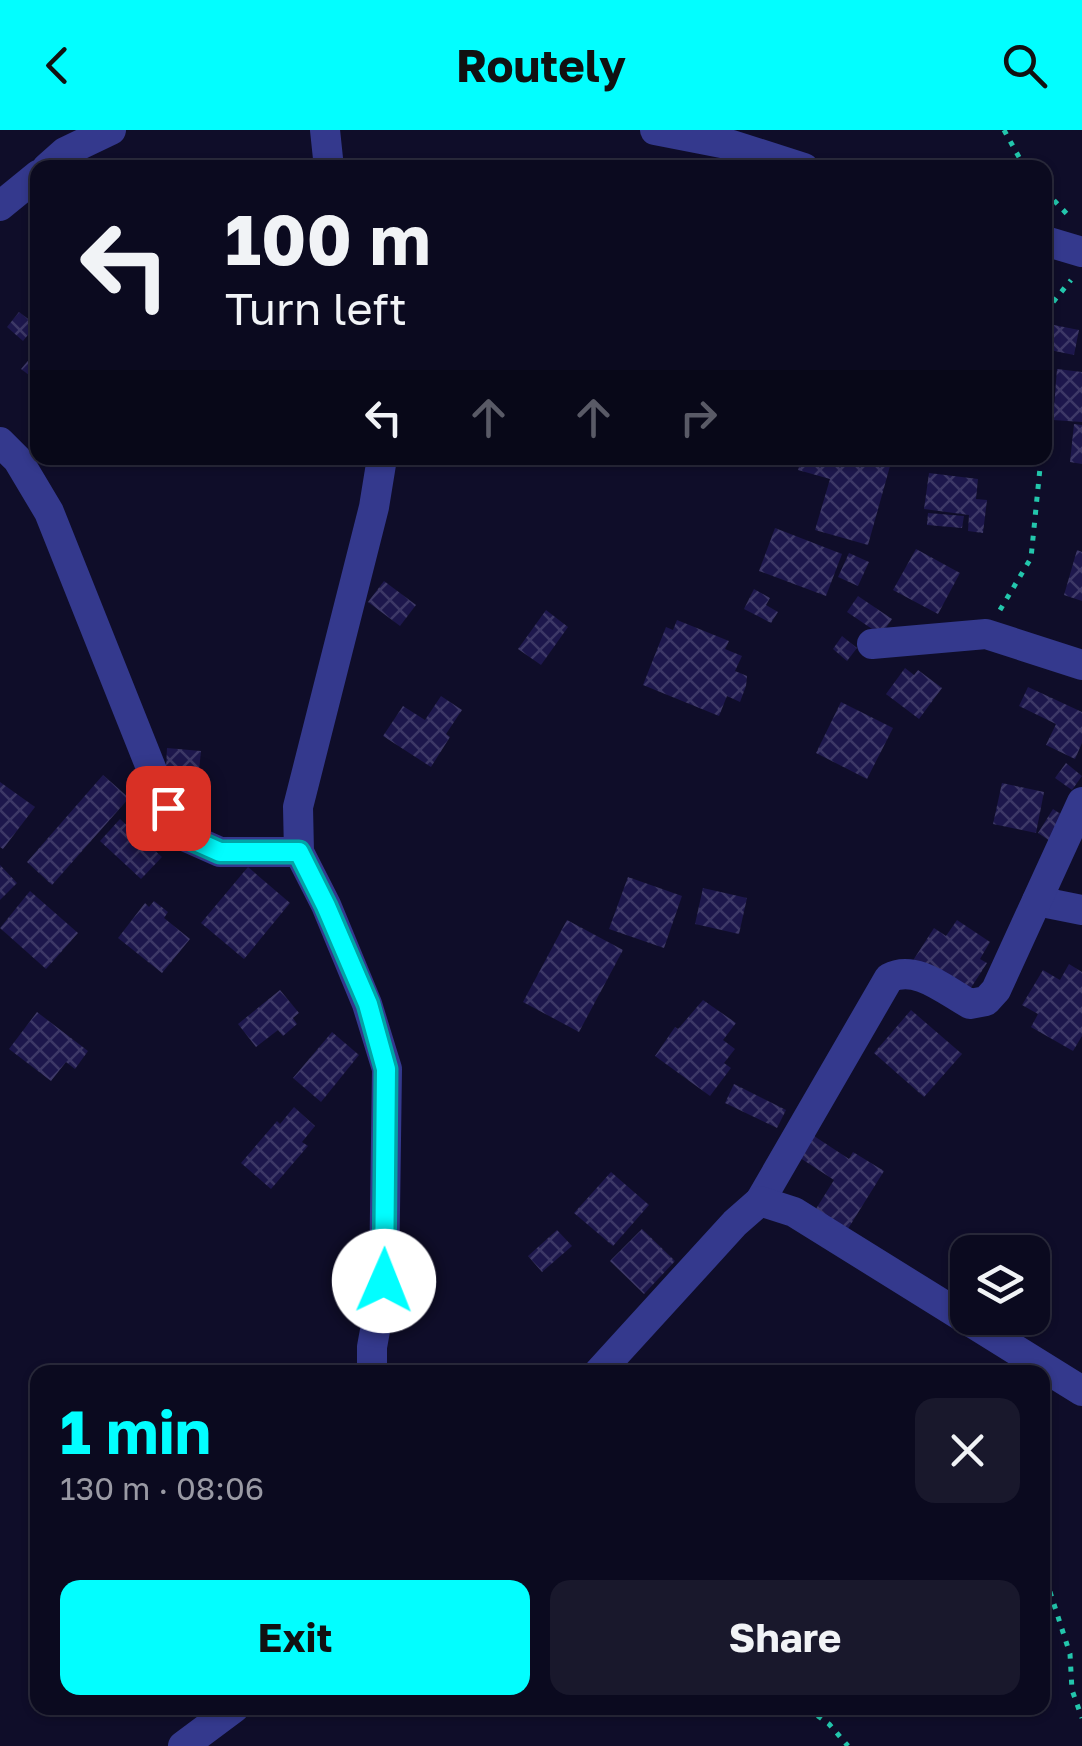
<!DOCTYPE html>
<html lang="en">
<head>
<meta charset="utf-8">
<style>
  body { margin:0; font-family:"Golos Text",sans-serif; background:#19182c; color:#f1f3f6; height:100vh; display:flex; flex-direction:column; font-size:38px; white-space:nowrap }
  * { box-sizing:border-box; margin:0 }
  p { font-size:32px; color:#9a9aa4 }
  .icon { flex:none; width:55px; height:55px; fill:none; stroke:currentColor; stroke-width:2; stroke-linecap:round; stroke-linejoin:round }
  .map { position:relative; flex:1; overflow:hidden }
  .details { position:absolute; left:30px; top:1235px; width:1020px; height:350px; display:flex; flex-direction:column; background:#0b0a1f; border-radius:20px; box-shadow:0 2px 8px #0004,0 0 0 2px #2b2b3d }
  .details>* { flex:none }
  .hud { position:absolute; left:30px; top:30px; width:1022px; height:305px; border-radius:20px; box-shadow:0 2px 8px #0004,0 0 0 2px #2b2b3d; background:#0b0a1f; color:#f1f3f6; overflow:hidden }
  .fabs { position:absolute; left:950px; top:1105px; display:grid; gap:20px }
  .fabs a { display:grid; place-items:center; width:100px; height:100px; border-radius:20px; background:#0b0a1f; box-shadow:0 2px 8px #0004,0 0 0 2px #2b2b3d; font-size:50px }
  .pin { position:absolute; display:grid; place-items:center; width:85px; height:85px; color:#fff; margin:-42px; border-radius:20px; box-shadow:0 5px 15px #0006 }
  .me { position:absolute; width:110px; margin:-55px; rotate:1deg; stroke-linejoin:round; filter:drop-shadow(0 0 8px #0008) }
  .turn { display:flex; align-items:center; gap:35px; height:210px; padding:0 30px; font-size:45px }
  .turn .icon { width:130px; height:130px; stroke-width:2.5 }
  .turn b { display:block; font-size:70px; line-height:85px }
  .lanes { display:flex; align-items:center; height:95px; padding:0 30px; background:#0003; justify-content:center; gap:50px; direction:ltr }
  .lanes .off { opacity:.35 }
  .round { display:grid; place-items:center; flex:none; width:105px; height:105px; border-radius:20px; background:#19182c }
  .summary { display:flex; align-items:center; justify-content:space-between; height:170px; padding:0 30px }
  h1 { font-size:60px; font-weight:700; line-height:75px; color:#02feff }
  .button { display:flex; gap:20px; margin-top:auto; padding:20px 30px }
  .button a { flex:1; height:115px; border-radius:20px; background:#02feff; color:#111; font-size:40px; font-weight:700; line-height:115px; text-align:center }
  .button a+a { background:#19182c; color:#f1f3f6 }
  header { display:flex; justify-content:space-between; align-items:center; height:130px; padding:0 30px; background:#02feff; color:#111; font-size:45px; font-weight:700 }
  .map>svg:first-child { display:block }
  .building { fill:url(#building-cross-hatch) }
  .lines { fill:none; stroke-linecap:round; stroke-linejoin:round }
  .path { stroke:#23c6ac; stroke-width:5; stroke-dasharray:5 8; stroke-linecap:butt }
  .minor { stroke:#34398d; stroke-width:30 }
  .route-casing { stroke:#01a5a6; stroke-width:25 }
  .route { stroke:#02feff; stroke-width:18 }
</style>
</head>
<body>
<header><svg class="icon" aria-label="back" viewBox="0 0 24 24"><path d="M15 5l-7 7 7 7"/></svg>Routely<svg class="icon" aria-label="search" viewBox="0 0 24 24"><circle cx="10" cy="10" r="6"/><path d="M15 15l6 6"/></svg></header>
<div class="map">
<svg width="1082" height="1616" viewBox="0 0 1082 1616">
  <defs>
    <pattern id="building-cross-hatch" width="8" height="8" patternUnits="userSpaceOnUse" patternTransform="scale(2.5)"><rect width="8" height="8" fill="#1d174c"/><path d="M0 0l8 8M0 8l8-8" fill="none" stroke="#3d3867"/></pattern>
  </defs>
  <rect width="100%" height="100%" fill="#0f0d29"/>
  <g class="building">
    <polygon points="19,182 36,195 23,211 7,197"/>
    <polygon points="1049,194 1079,200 1074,225 1045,219"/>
    <polygon points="38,219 38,252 21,239"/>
    <polygon points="1057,239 1082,242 1082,292 1053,290"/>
    <polygon points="1074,294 1082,295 1082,334 1070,332"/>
    <polygon points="802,328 892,329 868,415 815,400 830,349 798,340"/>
    <polygon points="929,343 978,349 976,369 987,370 983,403 968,401 969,385 924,379"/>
    <polygon points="928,383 964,386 962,398 927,395"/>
    <polygon points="775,398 842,424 826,466 759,441"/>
    <polygon points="916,419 960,443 938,484 893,460"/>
    <polygon points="1077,420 1082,422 1082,471 1064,465"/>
    <polygon points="849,423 869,432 858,456 838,447"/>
    <polygon points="384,451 416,475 400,496 368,472"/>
    <polygon points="754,459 770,468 766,475 778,482 771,493 744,479"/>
    <polygon points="858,466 892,489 881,505 847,482"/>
    <polygon points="546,480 568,497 541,535 518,519"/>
    <polygon points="677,490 729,511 725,519 742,526 735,541 747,546 746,556 740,572 727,566 719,586 643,555 666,497 673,500"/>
    <polygon points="842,506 857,518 847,531 833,519"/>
    <polygon points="905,538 914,545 918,540 942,558 919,589 886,564"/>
    <polygon points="1028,557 1082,582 1082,613 1075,629 1046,615 1056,594 1019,576"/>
    <polygon points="441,566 462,580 446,604 450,607 431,637 383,606 403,576 425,590"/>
    <polygon points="841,572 893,598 867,649 816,623"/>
    <polygon points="167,618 201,621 199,641 166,638"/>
    <polygon points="1066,633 1082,646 1072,660 1055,648"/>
    <polygon points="103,645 129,668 52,755 27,732"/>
    <polygon points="0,652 35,677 3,719 0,717"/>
    <polygon points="1002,653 1044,662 1036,703 993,694"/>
    <polygon points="1053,679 1082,698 1068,723 1038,703"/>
    <polygon points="120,689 162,727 141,749 100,711"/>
    <polygon points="0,735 17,753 0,770"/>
    <polygon points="248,737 290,773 244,829 201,793"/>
    <polygon points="628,747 682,766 664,818 609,799"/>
    <polygon points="703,758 747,768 739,804 695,794"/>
    <polygon points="30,761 78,803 46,839 0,798"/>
    <polygon points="154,771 168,782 164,788 190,809 162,843 118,808 145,773 149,777"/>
    <polygon points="567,790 623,820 579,902 523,872"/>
    <polygon points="957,790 990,812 980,829 987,833 965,867 912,832 934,798 946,806"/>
    <polygon points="1069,834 1082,842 1082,906 1073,921 1031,897 1038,884 1022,875 1043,840 1060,850"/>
    <polygon points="280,860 299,883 293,888 297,894 283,906 278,900 256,917 238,894"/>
    <polygon points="703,870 736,893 723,910 735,919 724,933 731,938 710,966 655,926 675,897 678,899"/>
    <polygon points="911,880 962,924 924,967 874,923"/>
    <polygon points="37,882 88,921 75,939 66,932 51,951 9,919"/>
    <polygon points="332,902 359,925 321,972 293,948"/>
    <polygon points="734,954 786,980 777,998 725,973"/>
    <polygon points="294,977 315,996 302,1012 308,1016 271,1059 241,1033 277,991 280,994"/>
    <polygon points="808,1002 849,1029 853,1022 884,1041 846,1102 814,1082 834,1050 794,1024"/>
    <polygon points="611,1042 649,1075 613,1116 574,1083"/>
    <polygon points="642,1099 675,1131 644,1164 610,1131"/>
    <polygon points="557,1100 572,1116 542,1142 528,1126"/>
  </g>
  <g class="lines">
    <g class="path">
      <polyline points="1004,0 1025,38"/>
      <polyline points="1045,61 1067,84"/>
      <polyline points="1045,182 1071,150"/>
      <polyline points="1045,222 1045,284"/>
      <polyline points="1000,480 1031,428 1041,328"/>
      <polyline points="1042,1437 1070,1524 1072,1560 1082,1588"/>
      <polyline points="807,1578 829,1594 848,1616"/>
    </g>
    <g class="minor">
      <polyline points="325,0 329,38"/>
      <polyline points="655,0 732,15 804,38"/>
      <polyline points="47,38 65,22 111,0"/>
      <polyline points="0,76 38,45"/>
      <polyline points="1045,111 1082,122"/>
      <polyline points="0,312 18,330 49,382 167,678 184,706 220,722 299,722"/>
      <polyline points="872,514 986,504 1082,535"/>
      <polyline points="1037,771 1082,780"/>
      <path d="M760,1071l129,-223c27,-14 57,13 81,26l16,-3 10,-11 86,-188"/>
      <polyline points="372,1242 372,1217 384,1151 387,939 367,874 326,775 299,722 298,677 374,377 382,328"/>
      <polyline points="599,1242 735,1093 760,1071 794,1082 1082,1261"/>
      <polyline points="183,1616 234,1578"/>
    </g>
  </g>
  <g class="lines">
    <defs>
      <polyline id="route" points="168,678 184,706 220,722 299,722 326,776 368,874 386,939 384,1151"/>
    </defs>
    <use href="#route" class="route-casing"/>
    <use href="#route" class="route"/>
  </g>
</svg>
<div class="fabs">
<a><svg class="icon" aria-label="layers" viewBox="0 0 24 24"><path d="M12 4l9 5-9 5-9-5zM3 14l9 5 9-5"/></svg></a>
</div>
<div class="pin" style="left:168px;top:678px;background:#d93025"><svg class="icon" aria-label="arrive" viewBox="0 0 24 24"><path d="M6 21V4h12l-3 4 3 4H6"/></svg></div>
<svg class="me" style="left:384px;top:1151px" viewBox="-20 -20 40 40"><circle r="19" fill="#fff"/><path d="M0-13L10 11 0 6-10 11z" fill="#02feff"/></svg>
<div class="hud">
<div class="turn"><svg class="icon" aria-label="left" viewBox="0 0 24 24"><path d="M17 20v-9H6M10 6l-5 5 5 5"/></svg><div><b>100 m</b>Turn left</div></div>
<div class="lanes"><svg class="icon" aria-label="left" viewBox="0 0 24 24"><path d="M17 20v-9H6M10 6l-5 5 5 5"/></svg><svg class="icon off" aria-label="ahead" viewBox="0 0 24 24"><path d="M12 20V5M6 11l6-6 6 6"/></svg><svg class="icon off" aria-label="ahead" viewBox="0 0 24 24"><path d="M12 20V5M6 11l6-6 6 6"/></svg><svg class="icon off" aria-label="right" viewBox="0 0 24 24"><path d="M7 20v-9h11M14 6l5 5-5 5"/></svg></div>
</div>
<section class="details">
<div class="summary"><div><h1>1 min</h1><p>130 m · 08:06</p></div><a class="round"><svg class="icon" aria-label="close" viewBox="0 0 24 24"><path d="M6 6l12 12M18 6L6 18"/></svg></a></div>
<div class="button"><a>Exit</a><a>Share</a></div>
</section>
</div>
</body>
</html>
